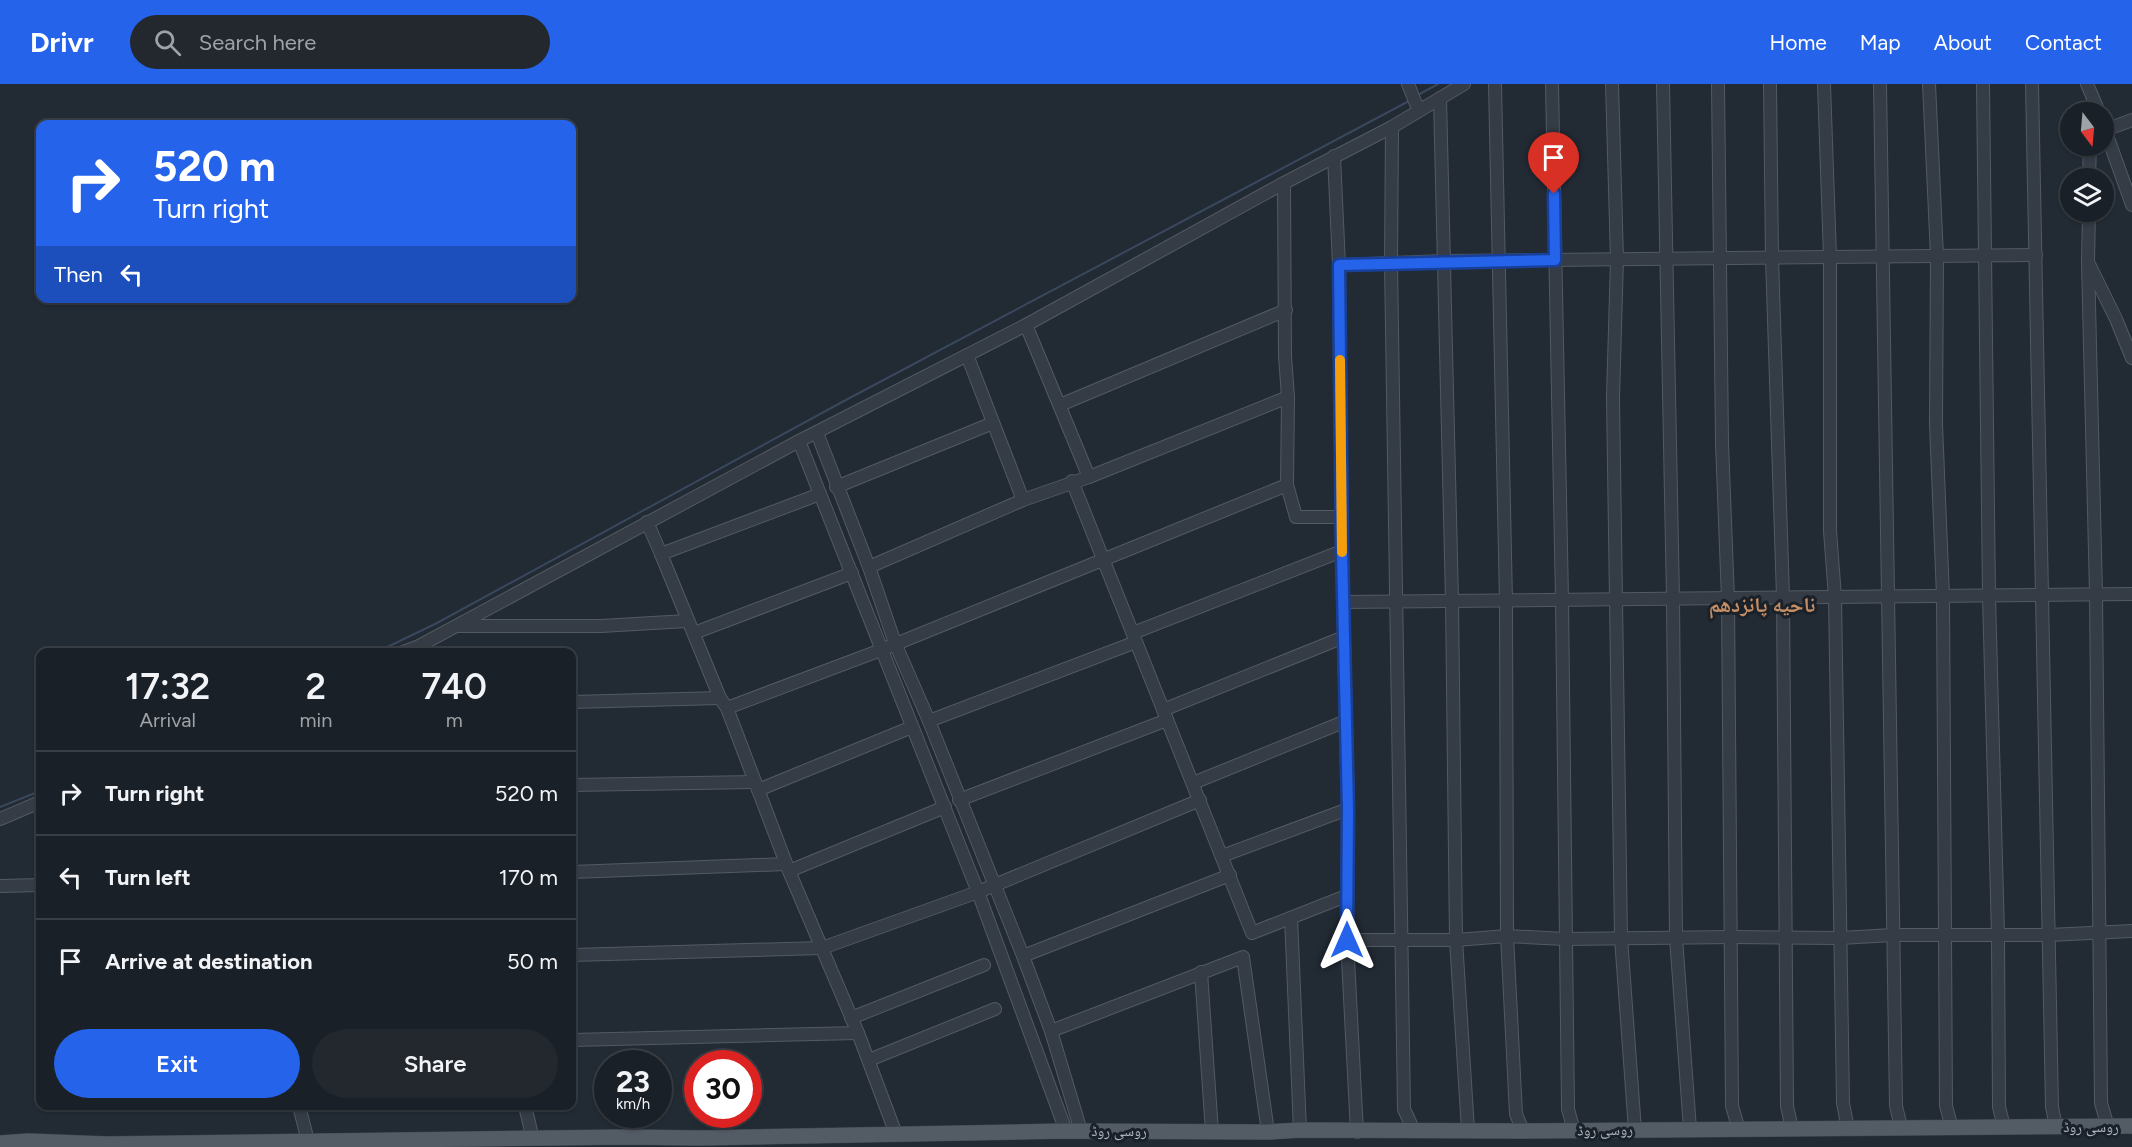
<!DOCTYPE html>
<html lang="en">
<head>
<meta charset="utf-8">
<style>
  body { margin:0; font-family:Figtree,"Noto Naskh Arabic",sans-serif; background:#23282f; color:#f1f3f6; height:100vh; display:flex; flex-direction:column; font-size:22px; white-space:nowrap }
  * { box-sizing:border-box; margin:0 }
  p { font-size:20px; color:#9fa3a7 }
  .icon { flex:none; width:33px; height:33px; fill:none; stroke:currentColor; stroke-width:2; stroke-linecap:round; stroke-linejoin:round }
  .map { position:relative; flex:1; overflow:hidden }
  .details { position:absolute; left:36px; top:564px; width:540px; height:462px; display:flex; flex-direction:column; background:#1a2027; border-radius:12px; box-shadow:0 2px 4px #0004,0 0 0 2px #383e44 }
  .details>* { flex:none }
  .top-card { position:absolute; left:36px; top:36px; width:540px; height:183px; border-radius:12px; box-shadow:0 2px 4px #0004,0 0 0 2px #383e44; background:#2563eb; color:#fff; overflow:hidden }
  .needle { width:39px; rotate:164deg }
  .tools { position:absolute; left:2060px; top:18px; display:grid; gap:12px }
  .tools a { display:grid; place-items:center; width:54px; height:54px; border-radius:50%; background:#1a2027; box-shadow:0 2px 4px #0004,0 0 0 2px #383e44; font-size:30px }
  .speed { position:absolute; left:594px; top:966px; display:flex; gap:12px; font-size:30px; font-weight:700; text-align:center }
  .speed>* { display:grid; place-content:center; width:78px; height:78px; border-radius:50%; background:#1a2027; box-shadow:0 2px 4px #0004,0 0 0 2px #383e44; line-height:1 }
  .speed small { font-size:15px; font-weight:400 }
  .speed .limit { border:9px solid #d22; background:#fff; color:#111 }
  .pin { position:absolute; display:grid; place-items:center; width:51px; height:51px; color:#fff; margin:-62px -26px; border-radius:50% 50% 50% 0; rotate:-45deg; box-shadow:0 0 6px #0007 }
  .pin .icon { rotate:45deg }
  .me { position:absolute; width:66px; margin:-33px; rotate:0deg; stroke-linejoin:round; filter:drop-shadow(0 0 4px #0008) }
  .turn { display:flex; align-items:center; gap:21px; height:126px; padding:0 18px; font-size:27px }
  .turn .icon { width:78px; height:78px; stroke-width:2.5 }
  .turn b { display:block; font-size:42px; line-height:51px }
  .then { display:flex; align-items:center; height:57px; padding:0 18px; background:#0003; gap:12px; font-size:22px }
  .eta { display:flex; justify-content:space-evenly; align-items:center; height:102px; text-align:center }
  .eta b { font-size:36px; font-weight:600; line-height:42px }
  .cta { display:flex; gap:12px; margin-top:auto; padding:12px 18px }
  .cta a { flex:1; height:69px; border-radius:36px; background:#2563eb; color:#fff; font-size:24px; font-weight:600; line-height:69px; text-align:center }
  .cta a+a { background:#23282f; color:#f1f3f6 }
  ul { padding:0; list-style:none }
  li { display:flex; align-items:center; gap:18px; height:84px; padding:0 18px; border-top:2px solid #383e44 }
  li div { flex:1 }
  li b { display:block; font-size:22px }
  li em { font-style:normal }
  header { display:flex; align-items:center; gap:36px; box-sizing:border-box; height:84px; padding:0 30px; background:#2563eb; color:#fff }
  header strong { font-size:28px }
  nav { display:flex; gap:33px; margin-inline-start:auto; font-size:21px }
  .search { width:420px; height:54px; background:#23282f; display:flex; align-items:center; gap:15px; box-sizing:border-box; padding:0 21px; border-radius:33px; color:#9fa3a7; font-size:22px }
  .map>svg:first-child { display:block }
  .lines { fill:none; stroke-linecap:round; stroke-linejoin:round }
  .stream { stroke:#39485c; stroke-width:2 }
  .minor-casing { stroke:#525a63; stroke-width:14 }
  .major-casing { stroke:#3e454f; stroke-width:16 }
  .minor { stroke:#353c45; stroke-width:12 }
  .major { stroke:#535b65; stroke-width:15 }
  .route-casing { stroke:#184099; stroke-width:15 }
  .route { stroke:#2563eb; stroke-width:10 }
  .slow { stroke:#f59e0b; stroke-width:10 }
  .labels { text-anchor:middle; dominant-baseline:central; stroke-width:6; stroke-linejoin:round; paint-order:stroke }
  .street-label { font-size:15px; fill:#afb7c2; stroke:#1a2129 }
  .district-label { font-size:21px; font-weight:bold; fill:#c68e65; stroke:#1a2129 }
</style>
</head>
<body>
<header>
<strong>Drivr</strong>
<div class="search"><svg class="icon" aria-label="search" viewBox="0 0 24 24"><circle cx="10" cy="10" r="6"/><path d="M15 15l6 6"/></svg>Search here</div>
<nav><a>Home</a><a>Map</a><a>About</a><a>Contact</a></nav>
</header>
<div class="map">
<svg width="2132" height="1063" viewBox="0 0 2132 1063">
  <rect width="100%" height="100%" fill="#222a34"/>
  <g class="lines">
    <g class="stream">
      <polyline points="1416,12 1438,0"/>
      <polyline points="377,568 437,539 844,317 1409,17"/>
      <polyline points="0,723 40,707"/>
    </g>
    <defs>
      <g id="minor">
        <polyline points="1408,0 1416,20 1421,25"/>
        <polyline points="1495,0 1506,517 1507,852 1516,1030 1523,1047"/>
        <polyline points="1552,0 1562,516 1568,1025 1574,1047"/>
        <polyline points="1612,0 1617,175 1613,313 1621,854 1635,1046"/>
        <polyline points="1663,0 1673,514 1676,854 1690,1045"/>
        <polyline points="1718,0 1722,359 1728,515 1732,1022 1739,1046"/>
        <polyline points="1770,0 1772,174 1783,513 1787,1022 1792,1045"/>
        <polyline points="1824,0 1830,173 1830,447 1835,513 1843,1019 1848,1045"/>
        <polyline points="1880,0 1896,1022 1901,1043"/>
        <polyline points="1929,0 1937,172 1936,340 1943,512 1946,1022 1952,1044"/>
        <polyline points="1983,0 1989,512 1998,851 1999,1023 2004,1043"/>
        <polyline points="2032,0 2052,1023 2056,1043"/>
        <polyline points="2087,0 2099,28"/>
        <polyline points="1440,14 1452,516 1456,856 1468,1046"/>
        <polyline points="2103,40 2132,121"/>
        <polyline points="1392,43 1391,180 1404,1025 1414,1047"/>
        <polyline points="2105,46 2132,36"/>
        <polyline points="1334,72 1339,181 1342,467 1348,725 1347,856 1357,1048"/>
        <polyline points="2089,94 2090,62"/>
        <polyline points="1284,99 1285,272 1288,313 1287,401 1296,433 1342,433"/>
        <polyline points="2089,128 2088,178 2116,235 2132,274"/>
        <polyline points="2088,178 2096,510 2101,1019 2108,1043"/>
        <polyline points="1339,181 1445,177 2036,171"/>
        <polyline points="1026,241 1089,393"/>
        <polyline points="967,271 1023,416"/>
        <polyline points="1060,321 1286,226"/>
        <polyline points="817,349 869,483 895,559 929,637 1023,872 1051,947 1081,1047"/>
        <polyline points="799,357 978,808 1066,1047"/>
        <polyline points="1072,397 1252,849 1346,812"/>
        <polyline points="836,403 993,339"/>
        <polyline points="647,438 661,470 720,614 727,624 789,787 858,949 896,1050"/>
        <polyline points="661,470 820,410"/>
        <polyline points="869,483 1023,416 1089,393 1288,313"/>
        <polyline points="1343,518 2132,510"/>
        <polyline points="458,542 601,542 687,537"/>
        <polyline points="694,549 852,489"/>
        <polyline points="1133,549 1342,467"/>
        <polyline points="403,568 419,562 799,357 1026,241 1284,99 1392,43 1464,0"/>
        <polyline points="572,618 720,614"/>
        <polyline points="727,624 881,566 1287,401"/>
        <polyline points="1163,626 1344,553"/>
        <polyline points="929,637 1136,558"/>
        <polyline points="1193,699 1346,637"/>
        <polyline points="572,701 755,698"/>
        <polyline points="758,706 912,643"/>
        <polyline points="959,716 1167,636"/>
        <polyline points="0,735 40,718"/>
        <polyline points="1222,772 1348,725"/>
        <polyline points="789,787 945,723"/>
        <polyline points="572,788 786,780"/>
        <polyline points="1,802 40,801"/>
        <polyline points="1291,834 1300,1046"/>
        <polyline points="1347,856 1456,856 1507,852 1565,855 1732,853 1840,854 1893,851 2049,851 2132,847"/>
        <polyline points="572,871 822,864 978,808 1200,716"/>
        <polyline points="1023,872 1230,791"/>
        <polyline points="1201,888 1212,1048"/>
        <polyline points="851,934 984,881"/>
        <polyline points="1051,947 1243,873 1268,1048"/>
        <polyline points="572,956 858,949"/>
        <polyline points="869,976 995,925"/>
        <polyline points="299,1022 308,1057"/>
        <polyline points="525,1022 533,1055"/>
      </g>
      <polyline id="major" points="0,1059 28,1057 107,1060 626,1053 700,1054 1066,1047 1268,1048 1300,1046 1523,1047 2132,1042"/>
    </defs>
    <use href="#minor" class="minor-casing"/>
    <use href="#major" class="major-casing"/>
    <use href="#minor" class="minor"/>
    <use href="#major" class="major"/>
  </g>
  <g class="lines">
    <defs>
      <polyline id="route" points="1347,856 1348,725 1342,467 1339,181 1555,176 1554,110"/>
    </defs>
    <use href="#route" class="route-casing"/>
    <use href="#route" class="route"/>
    <polyline class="slow" points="1340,276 1342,468"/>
  </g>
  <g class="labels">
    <g class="street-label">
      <text x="2091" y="1043">روسی روڈ</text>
      <text transform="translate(1605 1046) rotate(-1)">روسی روڈ</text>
      <text x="1119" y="1047">روسی روڈ</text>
    </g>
    <g class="district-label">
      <text x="1762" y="520">ناحیه پانزدهم</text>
    </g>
  </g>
</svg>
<div class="tools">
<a><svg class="needle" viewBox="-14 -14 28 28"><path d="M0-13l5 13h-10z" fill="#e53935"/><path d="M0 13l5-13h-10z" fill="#9fa3a7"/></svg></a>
<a><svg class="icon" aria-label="layers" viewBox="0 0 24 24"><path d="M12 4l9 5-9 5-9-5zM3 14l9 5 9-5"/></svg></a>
</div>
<div class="speed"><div>23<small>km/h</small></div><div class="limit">30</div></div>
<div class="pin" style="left:1554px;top:110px;background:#d93025"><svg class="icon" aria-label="arrive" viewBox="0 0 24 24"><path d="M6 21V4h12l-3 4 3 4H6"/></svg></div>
<svg class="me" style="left:1347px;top:856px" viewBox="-20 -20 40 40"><path d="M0-17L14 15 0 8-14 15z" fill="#2563eb" stroke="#fff" stroke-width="4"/></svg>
<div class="top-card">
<div class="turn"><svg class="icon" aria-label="right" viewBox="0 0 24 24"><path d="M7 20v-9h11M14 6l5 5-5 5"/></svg><div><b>520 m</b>Turn right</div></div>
<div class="then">Then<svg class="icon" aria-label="left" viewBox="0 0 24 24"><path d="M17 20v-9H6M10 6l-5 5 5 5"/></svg></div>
</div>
<section class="details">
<div class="eta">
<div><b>17:32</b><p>Arrival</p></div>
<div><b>2</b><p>min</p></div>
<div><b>740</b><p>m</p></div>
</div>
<ul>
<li><svg class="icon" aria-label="right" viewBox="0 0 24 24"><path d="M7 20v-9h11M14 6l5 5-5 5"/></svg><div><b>Turn right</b></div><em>520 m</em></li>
<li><svg class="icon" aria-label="left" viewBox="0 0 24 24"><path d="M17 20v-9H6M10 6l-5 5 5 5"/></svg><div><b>Turn left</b></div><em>170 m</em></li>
<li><svg class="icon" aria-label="arrive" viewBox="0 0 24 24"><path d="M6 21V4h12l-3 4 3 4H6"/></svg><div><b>Arrive at destination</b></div><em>50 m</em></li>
</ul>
<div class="cta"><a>Exit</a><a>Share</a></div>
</section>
</div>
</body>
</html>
